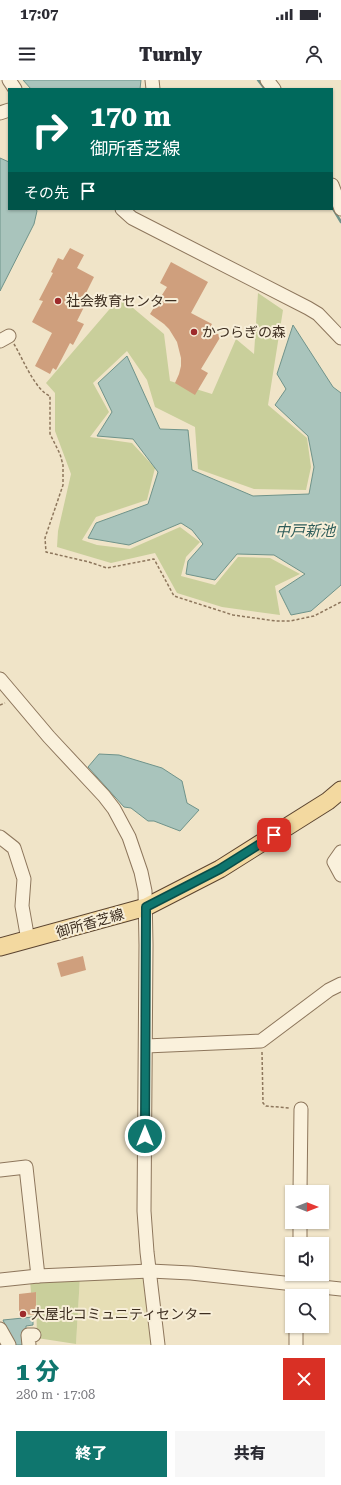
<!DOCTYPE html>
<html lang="ja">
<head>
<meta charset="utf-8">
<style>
  body { margin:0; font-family:"Roboto Serif","Noto Sans JP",serif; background:#f7f7f7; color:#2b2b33; height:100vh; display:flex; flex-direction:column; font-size:15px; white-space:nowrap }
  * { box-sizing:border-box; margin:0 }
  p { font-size:13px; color:#7c7c81 }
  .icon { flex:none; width:22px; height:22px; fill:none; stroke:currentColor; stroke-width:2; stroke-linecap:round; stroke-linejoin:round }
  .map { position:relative; height:1265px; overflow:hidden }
  .drawer { display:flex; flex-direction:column; background:#fff; flex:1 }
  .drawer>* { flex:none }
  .guide { position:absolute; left:8px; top:8px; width:325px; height:122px; border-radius:0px; box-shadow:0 1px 3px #0004; background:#00695c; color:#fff; overflow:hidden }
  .needle { width:26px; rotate:90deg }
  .fabs { position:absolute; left:285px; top:1105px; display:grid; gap:8px }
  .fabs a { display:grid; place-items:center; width:44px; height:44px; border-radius:0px; background:#fff; box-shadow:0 1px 3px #0004; font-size:20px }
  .pin { position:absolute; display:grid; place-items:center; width:34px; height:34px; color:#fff; margin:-17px; border-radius:8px; box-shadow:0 2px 6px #0006 }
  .me { position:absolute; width:44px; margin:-22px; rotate:0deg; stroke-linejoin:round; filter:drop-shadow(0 0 3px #0008) }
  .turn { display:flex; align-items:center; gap:14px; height:84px; padding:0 16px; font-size:18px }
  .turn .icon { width:52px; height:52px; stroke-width:2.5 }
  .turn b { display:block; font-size:28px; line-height:34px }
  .then { display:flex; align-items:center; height:38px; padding:0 16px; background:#0003; gap:8px; font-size:15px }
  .round { display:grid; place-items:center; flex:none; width:42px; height:42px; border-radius:0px; background:#f7f7f7 }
  .overview { display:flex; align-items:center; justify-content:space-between; height:68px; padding:0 16px }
  h1 { font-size:24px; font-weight:800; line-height:30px; color:#0f766e }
  .cta { display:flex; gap:8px; margin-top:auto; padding:8px 16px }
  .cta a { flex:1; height:46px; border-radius:0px; background:#0f766e; color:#fff; font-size:16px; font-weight:800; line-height:46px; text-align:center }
  .cta a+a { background:#f7f7f7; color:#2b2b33 }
  .status { display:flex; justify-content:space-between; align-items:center; height:28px; padding:0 20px; background:#fff; direction:ltr }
  .status svg { height:11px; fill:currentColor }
  header { display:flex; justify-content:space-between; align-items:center; height:52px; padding:0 16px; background:#fff; font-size:18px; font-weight:800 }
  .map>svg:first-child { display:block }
  .farmland { fill:#e6deb5 }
  .green { fill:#c9cf9b }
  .water { fill:#a9c4bc; stroke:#6f938a }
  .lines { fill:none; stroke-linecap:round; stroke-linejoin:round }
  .stream { stroke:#6f938a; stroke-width:2.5 }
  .river { stroke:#a9c4bc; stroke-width:16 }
  .building { fill:#cf9f7d }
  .minor-casing { stroke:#8d765c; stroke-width:15 }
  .major-casing { stroke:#5b4430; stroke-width:19 }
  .path { stroke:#8d765c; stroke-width:1.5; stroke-dasharray:3 2; stroke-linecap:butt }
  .minor { stroke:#faf1dc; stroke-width:13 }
  .major { stroke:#f3d9a0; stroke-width:17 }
  .route-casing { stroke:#0a4d48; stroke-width:10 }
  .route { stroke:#0f766e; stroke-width:7 }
  .poi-dot { fill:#9e2a2b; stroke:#f7eed8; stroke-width:1.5 }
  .labels { text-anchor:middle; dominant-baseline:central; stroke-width:4; stroke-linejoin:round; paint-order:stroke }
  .poi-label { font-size:14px; fill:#3d2e20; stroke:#f7eed8; text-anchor:start }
  .street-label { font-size:14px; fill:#3d2e20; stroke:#f7eed8 }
  .water-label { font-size:15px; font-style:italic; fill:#2f5d5a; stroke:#f7eed8 }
</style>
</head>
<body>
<div class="status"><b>17:07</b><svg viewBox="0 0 49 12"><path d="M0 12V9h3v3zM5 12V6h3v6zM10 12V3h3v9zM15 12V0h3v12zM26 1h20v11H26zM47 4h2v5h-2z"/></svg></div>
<header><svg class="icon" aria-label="menu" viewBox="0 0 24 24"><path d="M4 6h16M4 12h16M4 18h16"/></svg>Turnly<svg class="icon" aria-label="person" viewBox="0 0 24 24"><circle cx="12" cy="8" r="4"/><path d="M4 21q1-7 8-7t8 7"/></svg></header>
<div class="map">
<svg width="341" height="1265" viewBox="0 0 341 1265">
  <rect width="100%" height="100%" fill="#f0e4c8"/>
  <polygon class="farmland" points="145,1195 153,1264 76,1264 80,1196"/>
  <g class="green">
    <polygon points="258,213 283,230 268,325 307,358 311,387 306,410 254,409 198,389 195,347 155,327 147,300 127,271 93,303 109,332 90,357 132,363 155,388 147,420 96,437 82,460 97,465 130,469 180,447 200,462 186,477 181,496 215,505 238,477 270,478 300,494 275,506 280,535 222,527 177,513 155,473 111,483 57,467 58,451 71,394 55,351 55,313 46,303 120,217 164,254 170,301 212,314 236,259 254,274"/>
    <polygon points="80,1196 76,1264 37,1258 36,1212 31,1213 30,1199"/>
  </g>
  <g class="water">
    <polygon points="23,0 141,0 140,9 31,9"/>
    <polygon points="0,78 9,82 9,129 36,129 37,131 34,144 0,211"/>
    <polygon points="293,245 333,307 341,313 341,505 311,531 291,535 279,511 305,494 274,475 237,474 215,500 186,494 188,481 203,464 192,450 181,443 129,465 88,458 96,443 148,424 158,392 133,359 97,356 112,332 98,303 127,276 160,349 188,350 192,390 253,416 309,414 314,387 308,356 275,325 286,309 277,294"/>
    <polygon points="99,674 119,675 162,688 182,701 187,723 199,730 180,751 154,741 148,741 131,728 124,727 88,687"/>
    <polygon points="33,1237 33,1245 26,1246 26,1265 14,1265 3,1240"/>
  </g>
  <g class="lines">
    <g class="stream">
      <polyline points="258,0 265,9"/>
      <polyline points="332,127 341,142"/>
    </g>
    <polyline class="river" points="0,1264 1,1265"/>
  </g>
  <g class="building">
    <polygon points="70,168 84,175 77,188 94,197 80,225 84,227 77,241 84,244 73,265 70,263 56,290 53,288 50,294 35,286 52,253 32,242 43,221 39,220 53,193 51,192 58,178 63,180"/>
    <polygon points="171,182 208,202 191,233 212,244 209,249 221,256 201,289 208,293 195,315 175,303 179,294 181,286 181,278 177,262 169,249 164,244 150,234 167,207 160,203"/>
    <polygon points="83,876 86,890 61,897 57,883"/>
    <polygon points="36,1212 36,1235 19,1234 19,1214"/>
  </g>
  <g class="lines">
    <defs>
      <g id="minor">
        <polyline points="9,0 15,9"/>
        <polyline points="152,0 153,9"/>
        <polyline points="267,0 274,9"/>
        <polyline points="0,33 9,30"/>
        <polyline points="332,105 341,129"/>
        <polyline points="122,129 132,138 308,228 318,234 341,258"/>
        <polyline points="0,261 9,256"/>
        <polyline points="0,599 49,657 104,716 114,729 129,757 141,792 145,811 146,865 144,1131 147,1172 158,1265"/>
        <polyline points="0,757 14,768 24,799 22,826 28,860"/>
        <polyline points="341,772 334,782 341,795"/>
        <polyline points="146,966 261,961 329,910 341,904"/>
        <polyline points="0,1090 26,1087 38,1196"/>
        <polyline points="300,1112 301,1029"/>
        <polyline points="300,1164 300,1142"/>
        <polyline points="0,1200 38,1196 150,1191 191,1193 341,1209"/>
        <polyline points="0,1249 9,1265"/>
        <polyline points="29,1265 28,1255 34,1255"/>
        <polyline points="296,1265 296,1246"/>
      </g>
      <polyline id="major" points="0,867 146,827 220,789 328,721 341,710"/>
    </defs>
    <use href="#minor" class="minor-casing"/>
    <use href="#major" class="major-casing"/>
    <g class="path">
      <path d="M14,264c9,15 21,46 36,52v38l10,20 3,11v20l-18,53 1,14 43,10 18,6 47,-9 20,37 59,19 43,6h14l24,-5 27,-14"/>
      <polyline points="0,625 5,623"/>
      <polyline points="262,972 263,1023 266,1026 289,1028"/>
    </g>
    <use href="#minor" class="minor"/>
    <use href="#major" class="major"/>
  </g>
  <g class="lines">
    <defs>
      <polyline id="route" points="145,1056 146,827 220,789 274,755"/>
    </defs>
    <use href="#route" class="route-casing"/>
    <use href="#route" class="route"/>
  </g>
  <g class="poi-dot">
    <circle cx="58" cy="221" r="4"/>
    <circle cx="194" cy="252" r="4"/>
    <circle cx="23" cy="1234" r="4"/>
  </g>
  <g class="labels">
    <g class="poi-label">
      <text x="66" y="221">社会教育センター</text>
      <text x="202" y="252">かつらぎの森</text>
      <text x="31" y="1234">大屋北コミュニティセンター</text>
    </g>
    <g class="street-label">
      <text transform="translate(90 843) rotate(-16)">御所香芝線</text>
    </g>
    <g class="water-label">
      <text x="305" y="451">中戸新池</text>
    </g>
  </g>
</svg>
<div class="fabs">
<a><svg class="needle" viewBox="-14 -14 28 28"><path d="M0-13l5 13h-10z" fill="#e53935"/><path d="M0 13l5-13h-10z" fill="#7c7c81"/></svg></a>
<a><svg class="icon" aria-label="sound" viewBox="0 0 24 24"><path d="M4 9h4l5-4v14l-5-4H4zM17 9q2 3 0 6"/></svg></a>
<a><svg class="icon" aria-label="search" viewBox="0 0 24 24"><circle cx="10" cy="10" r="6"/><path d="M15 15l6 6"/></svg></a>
</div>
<div class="pin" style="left:274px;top:755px;background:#d93025"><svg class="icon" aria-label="arrive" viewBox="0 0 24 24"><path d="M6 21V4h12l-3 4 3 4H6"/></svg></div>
<svg class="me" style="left:145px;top:1056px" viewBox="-20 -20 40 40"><circle r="17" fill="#0f766e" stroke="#fff" stroke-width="3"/><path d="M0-11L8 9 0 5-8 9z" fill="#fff"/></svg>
<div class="guide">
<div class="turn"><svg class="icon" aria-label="right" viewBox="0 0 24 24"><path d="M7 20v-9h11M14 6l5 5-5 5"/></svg><div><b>170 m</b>御所香芝線</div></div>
<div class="then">その先<svg class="icon" aria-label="arrive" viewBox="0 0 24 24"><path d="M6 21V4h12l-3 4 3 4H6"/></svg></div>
</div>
</div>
<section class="drawer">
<div class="overview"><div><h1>1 分</h1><p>280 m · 17:08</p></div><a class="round" style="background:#d93025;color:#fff"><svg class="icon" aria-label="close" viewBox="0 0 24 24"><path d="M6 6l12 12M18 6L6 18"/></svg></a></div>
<div class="cta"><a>終了</a><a>共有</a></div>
</section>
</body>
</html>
